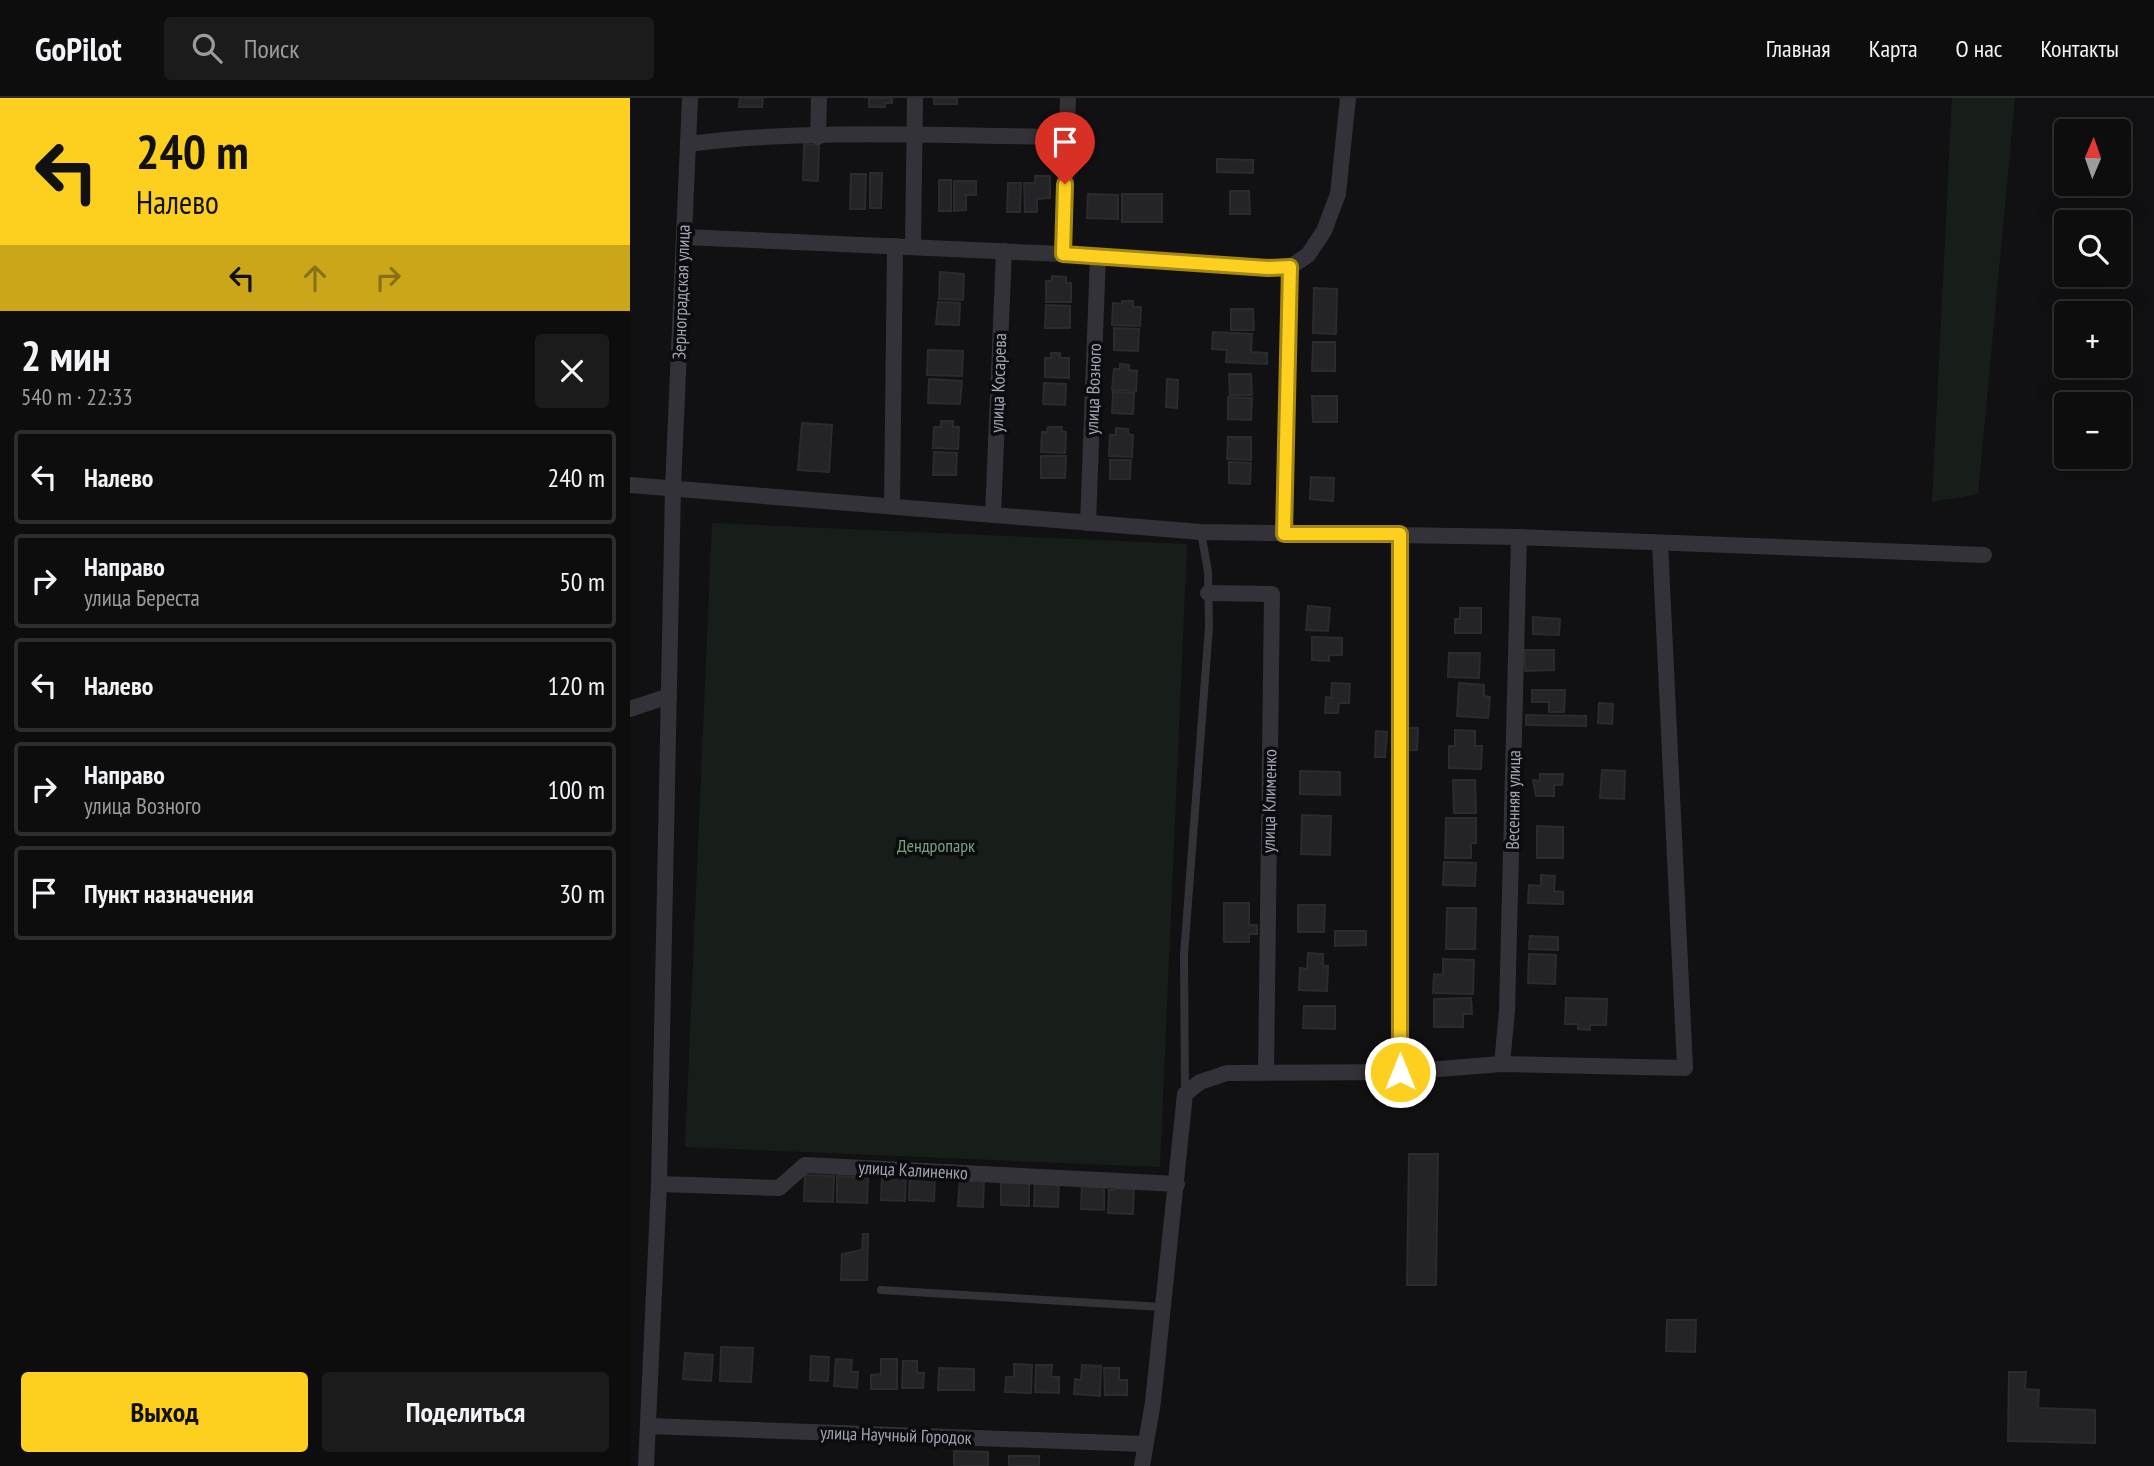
<!DOCTYPE html>
<html lang="ru">
<head>
<meta charset="utf-8">
<style>
  body { margin:0; font-family:"PT Sans Narrow",sans-serif; background:#1b1b1c; color:#f1f3f6; height:100vh; display:flex; flex-direction:column; font-size:26px; white-space:nowrap }
  * { box-sizing:border-box; margin:0 }
  p { font-size:23px; color:#9a9c9e }
  .icon { flex:none; width:38px; height:38px; fill:none; stroke:currentColor; stroke-width:2; stroke-linecap:round; stroke-linejoin:round }
  .map { position:relative; flex:1; overflow:hidden }
  .panel { display:flex; flex-direction:column; background:#0d0d0e; width:630px }
  .panel>* { flex:none }
  .banner { background:#fdd01f; color:#111; overflow:hidden }
  .needle { width:46px; rotate:2deg }
  .tools { position:absolute; left:1424px; top:21px; display:grid; gap:14px }
  .tools a { display:grid; place-items:center; width:77px; height:77px; border-radius:7px; background:#0d0d0e; box-shadow:0 7px 28px #0002,0 0 0 2px #2d2d2e; font-size:35px }
  .pin { position:absolute; display:grid; place-items:center; width:60px; height:60px; color:#fff; margin:-72px -30px; border-radius:50% 50% 50% 0; rotate:-45deg; box-shadow:0 0 7px #0007 }
  .pin .icon { rotate:45deg }
  .me { position:absolute; width:77px; margin:-38px; rotate:0deg; stroke-linejoin:round; filter:drop-shadow(0 0 5px #0008) }
  .turn { display:flex; align-items:center; gap:24px; height:147px; padding:0 21px; font-size:32px }
  .turn .icon { width:91px; height:91px; stroke-width:2.5 }
  .turn b { display:block; font-size:49px; line-height:60px }
  .lanes { display:flex; align-items:center; height:66px; padding:0 21px; background:#0003; justify-content:center; gap:35px; direction:ltr }
  .lanes .off { opacity:.35 }
  .round { display:grid; place-items:center; flex:none; width:74px; height:74px; border-radius:7px; background:#1b1b1c }
  .head { display:flex; align-items:center; justify-content:space-between; height:119px; padding:0 21px }
  h1 { font-size:42px; font-weight:700; line-height:52px }
  .button { display:flex; gap:14px; margin-top:auto; padding:14px 21px }
  .button a { flex:1; height:80px; border-radius:7px; background:#fdd01f; color:#111; font-size:28px; font-weight:700; line-height:80px; text-align:center }
  .button a+a { background:#1b1b1c; color:#f1f3f6 }
  ul { padding:0; list-style:none }
  li { display:flex; align-items:center; gap:21px; height:94px; margin:0 14px 10px; padding:0 7px; border:4px solid #2d2d2e; border-radius:7px }
  li div { flex:1 }
  li b { display:block; font-size:26px }
  li em { font-style:normal }
  header { display:flex; align-items:center; gap:42px; box-sizing:border-box; height:98px; padding:0 35px; background:#0d0d0e; border-bottom:2px solid #2d2d2e }
  header strong { font-size:33px }
  nav { display:flex; gap:38px; margin-inline-start:auto; font-size:24px }
  .search { width:490px; height:63px; background:#1b1b1c; display:flex; align-items:center; gap:18px; box-sizing:border-box; padding:0 24px; border-radius:7px; color:#9a9c9e; font-size:26px }
  main { display:flex; flex:1; min-height:0 }
  .map>svg:first-child { display:block }
  .green { fill:#171e19 }
  .building { fill:#242427; stroke:#2b2b2f; stroke-width:2 }
  .lines { fill:none; stroke-linecap:round; stroke-linejoin:round }
  .service { stroke:#323238; stroke-width:8 }
  .minor { stroke:#323238; stroke-width:16 }
  .route-casing { stroke:#a48714; stroke-width:18 }
  .route { stroke:#fdd01f; stroke-width:12 }
  .labels { text-anchor:middle; dominant-baseline:central; stroke-width:7; stroke-linejoin:round; paint-order:stroke }
  .street-label { font-size:18px; fill:#a1a5b4; stroke:#0c0c0e }
  .park-label { font-size:18px; fill:#77a17f; stroke:#0c0c0e }
</style>
</head>
<body>
<header>
<strong>GoPilot</strong>
<div class="search"><svg class="icon" aria-label="search" viewBox="0 0 24 24"><circle cx="10" cy="10" r="6"/><path d="M15 15l6 6"/></svg>Поиск</div>
<nav><a>Главная</a><a>Карта</a><a>О нас</a><a>Контакты</a></nav>
</header>
<main>
<section class="panel">
<div class="banner">
<div class="turn"><svg class="icon" aria-label="left" viewBox="0 0 24 24"><path d="M17 20v-9H6M10 6l-5 5 5 5"/></svg><div><b>240 m</b>Налево</div></div>
<div class="lanes"><svg class="icon" aria-label="left" viewBox="0 0 24 24"><path d="M17 20v-9H6M10 6l-5 5 5 5"/></svg><svg class="icon off" aria-label="ahead" viewBox="0 0 24 24"><path d="M12 20V5M6 11l6-6 6 6"/></svg><svg class="icon off" aria-label="right" viewBox="0 0 24 24"><path d="M7 20v-9h11M14 6l5 5-5 5"/></svg></div>
</div>
<div class="head"><div><h1>2 мин</h1><p>540 m · 22:33</p></div><a class="round"><svg class="icon" aria-label="close" viewBox="0 0 24 24"><path d="M6 6l12 12M18 6L6 18"/></svg></a></div>
<ul>
<li><svg class="icon" aria-label="left" viewBox="0 0 24 24"><path d="M17 20v-9H6M10 6l-5 5 5 5"/></svg><div><b>Налево</b></div><em>240 m</em></li>
<li><svg class="icon" aria-label="right" viewBox="0 0 24 24"><path d="M7 20v-9h11M14 6l5 5-5 5"/></svg><div><b>Направо</b><p>улица Береста</p></div><em>50 m</em></li>
<li><svg class="icon" aria-label="left" viewBox="0 0 24 24"><path d="M17 20v-9H6M10 6l-5 5 5 5"/></svg><div><b>Налево</b></div><em>120 m</em></li>
<li><svg class="icon" aria-label="right" viewBox="0 0 24 24"><path d="M7 20v-9h11M14 6l5 5-5 5"/></svg><div><b>Направо</b><p>улица Возного</p></div><em>100 m</em></li>
<li><svg class="icon" aria-label="arrive" viewBox="0 0 24 24"><path d="M6 21V4h12l-3 4 3 4H6"/></svg><div><b>Пункт назначения</b></div><em>30 m</em></li>
</ul>
<div class="button"><a>Выход</a><a>Поделиться</a></div>
</section>
<div class="map">
<svg width="1524" height="1368" viewBox="0 0 1524 1368">
  <rect width="100%" height="100%" fill="#111113"/>
  <g class="green">
    <polygon points="1322,0 1385,0 1348,396 1302,404"/>
    <polygon points="82,425 557,446 530,1069 55,1049"/>
  </g>
  <g class="building">
    <polygon points="110,0 133,0 132,9 109,9"/>
    <polygon points="239,0 262,0 262,5 255,5 255,9 239,9"/>
    <rect x="304" y="0" width="23" height="6"/>
    <polygon points="174,46 189,47 188,83 173,82"/>
    <polygon points="587,61 623,62 623,75 587,74"/>
    <polygon points="240,75 252,75 251,110 240,110"/>
    <polygon points="221,76 236,76 235,111 220,111"/>
    <polygon points="405,78 420,78 420,100 407,101 407,114 395,114 394,85 405,85"/>
    <rect x="309" y="82" width="12" height="31"/>
    <polygon points="324,83 346,83 346,97 336,97 336,112 324,113"/>
    <polygon points="378,85 391,85 390,114 377,114"/>
    <polygon points="600,93 619,93 620,116 600,116"/>
    <polygon points="458,96 488,97 488,121 457,120"/>
    <rect x="492" y="96" width="40" height="28"/>
    <polygon points="310,174 334,176 333,202 309,201"/>
    <polygon points="422,178 436,179 436,185 441,185 441,204 416,204 416,183 422,183"/>
    <polygon points="684,190 707,191 706,236 683,235"/>
    <polygon points="492,203 503,203 503,209 511,209 510,228 482,227 483,205 492,206"/>
    <polygon points="308,204 330,205 329,227 306,226"/>
    <polygon points="416,207 440,208 440,230 415,230"/>
    <polygon points="601,211 623,211 624,232 601,232"/>
    <polygon points="484,230 509,231 508,253 484,252"/>
    <polygon points="583,234 622,236 621,254 637,255 637,266 596,264 597,252 582,251"/>
    <polygon points="683,244 705,244 705,273 682,273"/>
    <polygon points="298,252 333,253 332,278 297,277"/>
    <polygon points="421,255 430,255 430,260 439,260 439,280 415,279 415,260 421,260"/>
    <polygon points="490,266 499,267 499,272 507,273 506,293 482,292 484,271 490,271"/>
    <polygon points="599,276 621,276 622,297 600,297"/>
    <polygon points="299,281 332,283 330,306 298,305"/>
    <polygon points="537,281 548,282 547,310 536,309"/>
    <polygon points="414,285 436,286 435,307 413,306"/>
    <polygon points="483,294 504,295 503,316 482,315"/>
    <polygon points="682,298 707,298 707,324 683,324"/>
    <polygon points="598,299 622,300 621,322 598,321"/>
    <polygon points="311,323 323,323 323,329 329,329 328,351 303,350 304,329 311,329"/>
    <polygon points="172,325 202,327 199,374 168,372"/>
    <polygon points="418,329 432,329 431,333 436,334 435,355 411,354 412,334 417,334"/>
    <polygon points="486,330 498,331 498,336 503,337 502,359 479,358 480,337 486,337"/>
    <polygon points="598,339 621,339 621,362 597,361"/>
    <polygon points="304,354 327,355 326,377 303,377"/>
    <polygon points="411,358 436,358 435,380 411,380"/>
    <polygon points="480,362 501,362 500,381 480,381"/>
    <polygon points="599,364 621,365 620,386 599,385"/>
    <polygon points="681,379 704,380 703,403 680,401"/>
    <polygon points="678,508 700,510 698,533 676,532"/>
    <polygon points="830,510 851,510 851,535 825,535 825,521 830,521"/>
    <polygon points="903,519 930,521 929,537 903,536"/>
    <polygon points="682,539 712,540 712,557 699,557 699,563 682,562"/>
    <polygon points="895,552 924,552 924,572 895,573"/>
    <polygon points="819,555 850,555 849,580 818,579"/>
    <polygon points="702,585 720,586 719,605 709,605 708,615 695,615 696,599 701,600"/>
    <polygon points="829,585 854,587 854,598 860,599 858,620 827,618"/>
    <polygon points="902,592 935,592 934,614 919,614 919,604 902,604"/>
    <polygon points="969,605 983,606 982,626 968,625"/>
    <polygon points="896,617 956,618 956,628 896,627"/>
    <polygon points="774,630 788,630 787,652 774,652"/>
    <polygon points="825,632 845,633 845,648 852,648 851,671 819,670 819,648 825,648"/>
    <polygon points="746,633 757,634 755,659 745,659"/>
    <polygon points="972,672 995,673 994,701 970,700"/>
    <polygon points="670,673 710,674 710,697 670,696"/>
    <polygon points="910,676 933,676 932,687 924,687 924,698 906,698 903,682 910,683"/>
    <polygon points="823,682 845,682 846,715 824,715"/>
    <polygon points="672,717 701,718 700,757 671,756"/>
    <polygon points="816,720 846,720 846,745 841,745 841,760 815,760"/>
    <polygon points="907,728 933,729 933,760 907,760"/>
    <polygon points="814,764 846,765 845,788 813,787"/>
    <polygon points="911,777 925,778 924,793 933,794 933,806 898,805 899,787 911,788"/>
    <polygon points="594,805 619,805 619,827 627,827 627,836 619,836 619,844 594,844"/>
    <polygon points="668,807 695,807 694,834 668,834"/>
    <polygon points="817,810 846,810 845,851 816,851"/>
    <polygon points="705,833 736,833 736,847 705,848"/>
    <polygon points="900,838 928,839 928,852 899,851"/>
    <polygon points="678,855 693,856 693,868 698,868 697,893 669,892 670,870 677,871"/>
    <polygon points="899,856 926,857 925,886 898,885"/>
    <polygon points="813,861 844,862 843,896 803,895 804,876 813,877"/>
    <polygon points="841,900 842,916 833,916 833,929 804,929 804,901"/>
    <polygon points="936,900 977,901 976,927 960,927 960,932 948,931 948,926 935,926"/>
    <polygon points="674,908 705,908 705,931 673,930"/>
    <polygon points="779,1056 808,1056 806,1187 777,1187"/>
    <polygon points="175,1077 204,1078 203,1104 174,1103"/>
    <polygon points="207,1078 238,1079 237,1105 207,1104"/>
    <polygon points="252,1078 276,1079 275,1103 251,1102"/>
    <polygon points="280,1078 305,1079 304,1103 279,1102"/>
    <polygon points="330,1079 354,1080 353,1109 328,1108"/>
    <polygon points="371,1084 399,1084 399,1108 371,1107"/>
    <polygon points="405,1084 429,1084 428,1109 404,1108"/>
    <polygon points="452,1085 474,1090 474,1112 451,1111"/>
    <polygon points="486,1087 504,1088 503,1116 478,1115 479,1092 485,1092"/>
    <polygon points="233,1136 238,1136 237,1182 211,1182 212,1156 232,1152"/>
    <polygon points="1037,1222 1066,1222 1065,1254 1036,1253"/>
    <polygon points="91,1249 123,1250 121,1284 90,1283"/>
    <polygon points="55,1255 83,1257 81,1283 53,1281"/>
    <polygon points="181,1258 199,1259 198,1283 180,1282"/>
    <polygon points="206,1261 222,1262 221,1274 228,1274 227,1290 204,1288"/>
    <polygon points="251,1261 267,1261 267,1291 241,1291 241,1277 251,1276"/>
    <polygon points="273,1263 287,1263 287,1275 294,1275 293,1290 272,1290"/>
    <polygon points="384,1266 402,1267 401,1295 375,1294 376,1279 384,1279"/>
    <polygon points="406,1267 422,1267 421,1279 429,1279 429,1295 405,1294"/>
    <polygon points="452,1267 471,1268 470,1298 444,1296 445,1281 451,1282"/>
    <polygon points="309,1270 344,1271 344,1292 308,1292"/>
    <polygon points="474,1270 489,1270 489,1282 497,1282 497,1297 475,1297"/>
    <polygon points="1379,1274 1396,1274 1395,1291 1409,1292 1408,1310 1465,1312 1465,1345 1378,1343"/>
    <polygon points="324,1353 358,1354 358,1368 324,1368"/>
    <rect x="379" y="1358" width="30" height="10"/>
  </g>
  <g class="lines">
    <g class="service">
      <polyline points="555,996 554,857 579,529 578,474 571,434"/>
      <polyline points="251,1192 532,1209"/>
    </g>
    <g class="minor">
      <polyline points="188,39 189,0"/>
      <path d="M58,46c123,-16 255,-8 379,-7"/>
      <polyline points="54,139 433,156 638,170 660,169 678,157 694,133 708,96 718,0"/>
      <polyline points="283,149 285,0"/>
      <polyline points="433,156 438,0"/>
      <polyline points="0,387 571,434 889,439 1354,457"/>
      <polyline points="262,408 265,148"/>
      <polyline points="363,417 374,153"/>
      <polyline points="458,425 468,158"/>
      <polyline points="654,436 660,169"/>
      <polyline points="578,495 642,496 636,974"/>
      <polyline points="0,611 39,598"/>
      <polyline points="872,966 877,913 889,439"/>
      <polyline points="770,974 770,437"/>
      <polyline points="29,1086 149,1090 175,1067 547,1086"/>
      <polyline points="18,1328 514,1346"/>
      <polyline points="16,1368 29,1086 43,389 60,0"/>
      <polyline points="512,1368 523,1304 555,996 570,984 597,975 770,974 872,966 1055,970 1030,445"/>
    </g>
  </g>
  <g class="lines">
    <defs>
      <polyline id="route" points="435,86 433,156 638,170 660,169 654,436 770,436 770,974"/>
    </defs>
    <use href="#route" class="route-casing"/>
    <use href="#route" class="route"/>
  </g>
  <g class="labels">
    <g class="street-label">
      <text transform="translate(51 194) rotate(-88)">Зерноградская улица</text>
      <text transform="translate(368 285) rotate(-88)">улица Косарева</text>
      <text transform="translate(463 291) rotate(-88)">улица Возного</text>
      <text transform="translate(883 702) rotate(-89)">Весенняя улица</text>
      <text transform="translate(639 703) rotate(-89)">улица Клименко</text>
      <text transform="translate(283 1072) rotate(3)">улица Калиненко</text>
      <text transform="translate(266 1337) rotate(2)">улица Научный Городок</text>
    </g>
    <g class="park-label">
      <text x="306" y="747">Дендропарк</text>
    </g>
  </g>
</svg>
<div class="tools">
<a><svg class="needle" viewBox="-14 -14 28 28"><path d="M0-13l5 13h-10z" fill="#e53935"/><path d="M0 13l5-13h-10z" fill="#9a9c9e"/></svg></a>
<a><svg class="icon" aria-label="search" viewBox="0 0 24 24"><circle cx="10" cy="10" r="6"/><path d="M15 15l6 6"/></svg></a>
<a>+</a>
<a>−</a>
</div>
<div class="pin" style="left:435px;top:86px;background:#d93025"><svg class="icon" aria-label="arrive" viewBox="0 0 24 24"><path d="M6 21V4h12l-3 4 3 4H6"/></svg></div>
<svg class="me" style="left:770px;top:974px" viewBox="-20 -20 40 40"><circle r="17" fill="#fdd01f" stroke="#fff" stroke-width="3"/><path d="M0-11L8 9 0 5-8 9z" fill="#fff"/></svg>
</div>
</main>
</body>
</html>
